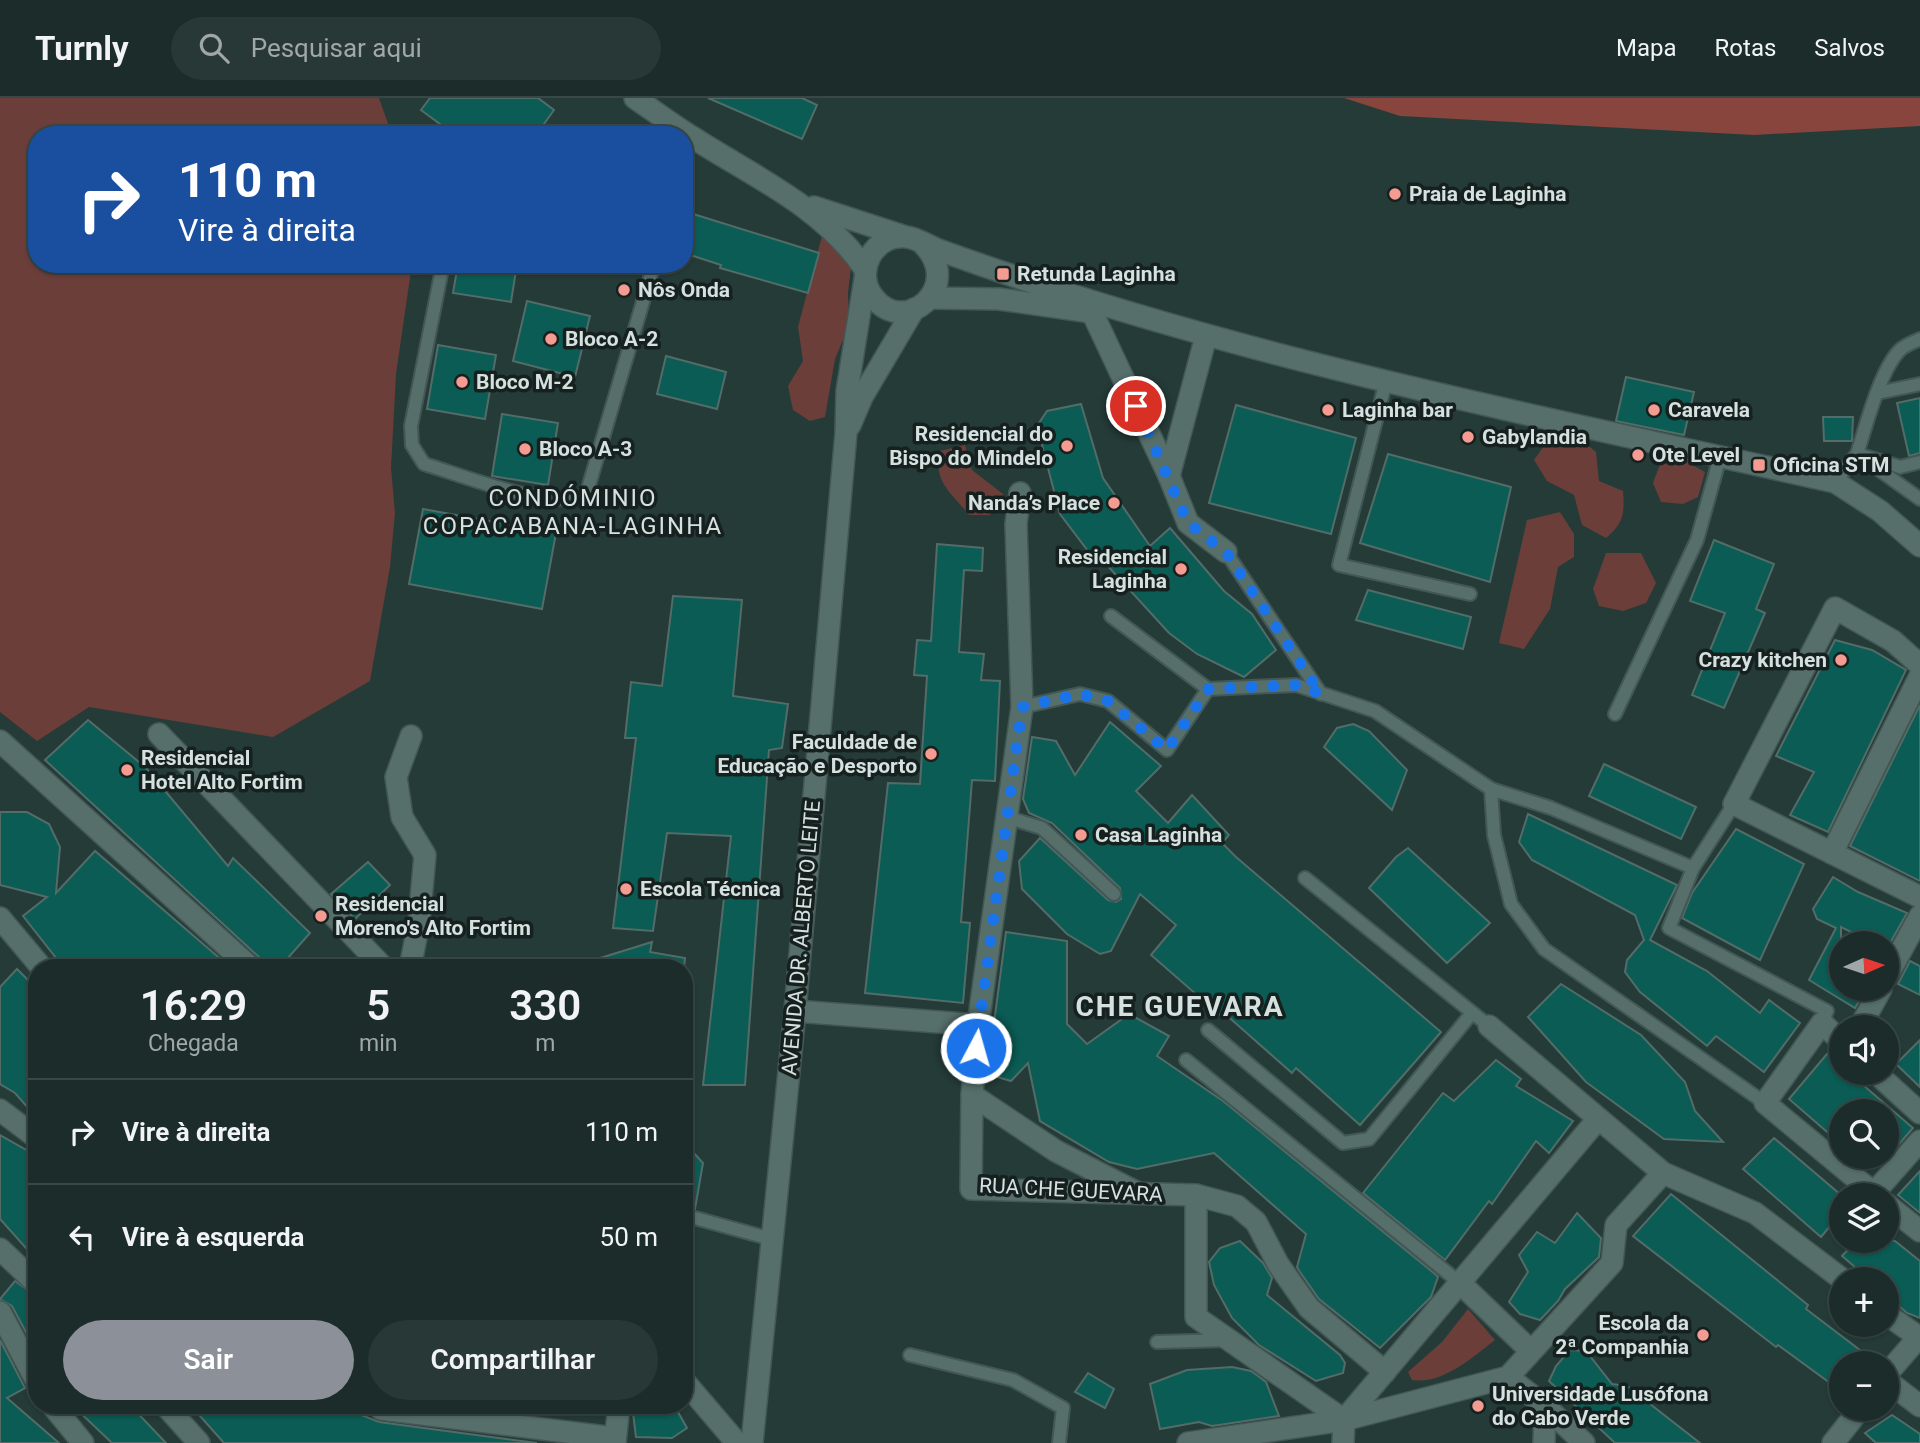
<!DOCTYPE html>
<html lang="pt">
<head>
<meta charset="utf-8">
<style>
  body { margin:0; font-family:Roboto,sans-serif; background:#283836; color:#f1f3f6; height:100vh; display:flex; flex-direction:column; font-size:26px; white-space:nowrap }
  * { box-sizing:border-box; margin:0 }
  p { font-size:23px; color:#a0a7a8 }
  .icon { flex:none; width:38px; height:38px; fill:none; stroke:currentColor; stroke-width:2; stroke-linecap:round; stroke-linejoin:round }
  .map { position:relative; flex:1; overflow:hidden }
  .drawer { position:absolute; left:28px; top:861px; width:665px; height:455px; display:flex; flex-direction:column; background:#1b2c2a; border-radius:28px; box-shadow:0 2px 5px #0004,0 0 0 2px #394847 }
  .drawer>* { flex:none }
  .top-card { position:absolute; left:28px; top:28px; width:665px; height:147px; border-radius:28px; box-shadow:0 2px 5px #0004,0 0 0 2px #394847; background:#1a4fa0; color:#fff; overflow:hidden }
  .needle { width:46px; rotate:87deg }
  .controls { position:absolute; left:1829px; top:833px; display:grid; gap:14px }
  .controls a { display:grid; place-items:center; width:70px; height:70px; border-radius:50%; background:#1b2c2a; box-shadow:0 2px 5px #0004,0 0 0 2px #394847; font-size:35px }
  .pin { position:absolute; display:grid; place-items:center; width:60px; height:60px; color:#fff; margin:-30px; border:4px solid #fff; border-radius:50%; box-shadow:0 2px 7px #0007 }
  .me { position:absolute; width:77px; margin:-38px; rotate:6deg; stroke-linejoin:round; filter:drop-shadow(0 0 5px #0008) }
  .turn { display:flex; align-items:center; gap:24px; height:147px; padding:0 35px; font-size:32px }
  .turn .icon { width:91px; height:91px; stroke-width:2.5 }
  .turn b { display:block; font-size:49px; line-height:60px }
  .eta { display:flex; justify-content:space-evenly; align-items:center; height:119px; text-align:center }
  .eta b { font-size:42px; font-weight:600; line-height:49px }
  .primary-button { display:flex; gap:14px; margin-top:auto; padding:14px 35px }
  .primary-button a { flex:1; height:80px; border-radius:42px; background:#8c9099; color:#fff; font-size:28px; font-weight:600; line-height:80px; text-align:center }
  .primary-button a+a { background:#283836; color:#f1f3f6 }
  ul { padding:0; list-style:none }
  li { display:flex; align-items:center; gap:21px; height:105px; padding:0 35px; border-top:2px solid #394847 }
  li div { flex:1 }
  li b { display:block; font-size:26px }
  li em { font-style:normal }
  header { display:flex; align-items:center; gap:42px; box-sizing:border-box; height:98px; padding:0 35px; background:#1b2c2a; border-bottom:2px solid #394847 }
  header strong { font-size:33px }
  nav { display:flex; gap:38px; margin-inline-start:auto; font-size:24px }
  .search { width:490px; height:63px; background:#283836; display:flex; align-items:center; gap:18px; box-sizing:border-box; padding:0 24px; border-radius:38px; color:#a0a7a8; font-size:26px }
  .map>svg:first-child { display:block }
  .green { fill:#6c3e39 }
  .water { fill:#87453e }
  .building { fill:#0a5c54; stroke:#536c68; stroke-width:2 }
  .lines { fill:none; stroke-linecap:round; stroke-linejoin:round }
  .service-casing { stroke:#435755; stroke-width:16 }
  .minor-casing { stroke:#435755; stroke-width:24 }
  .tertiary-casing { stroke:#435755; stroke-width:24 }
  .service { stroke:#566f6b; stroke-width:12 }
  .minor { stroke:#566f6b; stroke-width:21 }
  .tertiary { stroke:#566f6b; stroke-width:21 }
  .route { stroke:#1a73e8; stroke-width:12; stroke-dasharray:0 21.6 }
  .poi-dot { fill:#f59c92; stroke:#16201e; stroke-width:2.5 }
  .labels { text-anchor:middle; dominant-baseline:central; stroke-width:7; stroke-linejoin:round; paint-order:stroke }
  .poi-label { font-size:21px; font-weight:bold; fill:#d4e1df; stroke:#16201e; text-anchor:start }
  .street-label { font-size:21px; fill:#d4e1df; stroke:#16201e }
  .quarter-label { font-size:24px; letter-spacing:2px; fill:#d4e1df; stroke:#16201e }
  .district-label { font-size:28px; font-weight:bold; letter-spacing:2px; fill:#d4e1df; stroke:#16201e }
</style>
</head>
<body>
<header>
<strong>Turnly</strong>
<div class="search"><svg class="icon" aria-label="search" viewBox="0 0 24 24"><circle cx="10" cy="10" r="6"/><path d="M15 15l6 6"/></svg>Pesquisar aqui</div>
<nav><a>Mapa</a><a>Rotas</a><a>Salvos</a></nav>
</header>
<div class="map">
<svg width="1920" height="1345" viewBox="0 0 1920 1345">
  <rect width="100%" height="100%" fill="#243b38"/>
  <g class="green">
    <polygon points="0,0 379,0 392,37 37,37 37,166 412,166 396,276 391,370 395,415 390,469 370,583 273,639 89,609 37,643 0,614"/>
    <polygon points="822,138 839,151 851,169 848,195 849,227 835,261 825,319 810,323 793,312 788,288 803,263 798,229"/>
    <path d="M1574,336l22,18 3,29 24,10c2,23 0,33 -17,47l-24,-13 -8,-30 -27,-14 -13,-21 14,-20z"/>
    <path d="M965,347l7,25 31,24 -13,21h-21c-18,-23 -36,-32 -29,-64z"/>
    <polygon points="1685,363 1705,374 1698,399 1683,406 1661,404 1653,385 1660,366"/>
    <polygon points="1560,414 1574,436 1574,459 1558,469 1550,511 1524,551 1499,545 1527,422"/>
    <polygon points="1606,455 1641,455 1656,485 1646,505 1623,513 1599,508 1593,491"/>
    <path d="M1468,1211l27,31c-22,17 -53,45 -83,40l-4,-8 34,-30z"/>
  </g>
  <polygon class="water" points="1344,0 1920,0 1920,28 1754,37 1400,18"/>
  <g class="building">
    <polygon points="430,0 538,0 554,12 536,37 455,37 421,12"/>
    <polygon points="708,0 802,0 817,7 802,41"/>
    <polygon points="690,115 819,155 808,195 720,170 721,167 684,155 684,133"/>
    <polygon points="458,166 517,166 511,204 453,195"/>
    <polygon points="527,203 590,218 575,279 513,263"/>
    <polygon points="438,247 496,257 485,321 427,311"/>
    <polygon points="666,258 726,274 717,311 657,296"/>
    <polygon points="1626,279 1694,294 1684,337 1616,323"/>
    <polygon points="1920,300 1920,355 1909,358 1897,305"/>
    <polygon points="1081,306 1103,380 1150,448 1170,430 1224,493 1252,516 1276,552 1244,579 1197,556 1169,535 1106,466 1088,453 1060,416 1037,328 1047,313"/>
    <polygon points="1236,307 1356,340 1331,436 1209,405"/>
    <polygon points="502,316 558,325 548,387 492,378"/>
    <polygon points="1823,319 1853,319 1852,343 1824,343"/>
    <polygon points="1388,356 1511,389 1490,484 1360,445"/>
    <polygon points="423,411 556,435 542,511 409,486"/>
    <polygon points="1714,442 1774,466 1756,511 1765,515 1724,610 1692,597 1725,515 1690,503"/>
    <polygon points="937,446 983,450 982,473 964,472 959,554 984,556 981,582 1000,583 995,683 972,682 961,824 970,825 963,905 865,895 888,685 920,686 927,578 914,577 917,542 931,543"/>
    <polygon points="1368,492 1471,519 1463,551 1356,522"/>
    <polygon points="673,498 742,502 733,598 788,606 782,650 769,652 745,987 703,987 731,738 667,735 653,833 613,830 636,640 625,640 631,584 662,588"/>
    <polygon points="1835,542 1872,552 1906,572 1828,734 1790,717 1814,674 1776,658"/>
    <polygon points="1920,607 1920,783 1850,748"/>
    <polygon points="88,622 145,669 228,768 233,760 310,835 279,870 264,870 260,860 45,662"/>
    <polygon points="1110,624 1161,668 1136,693 1168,725 1192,697 1229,737 1222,745 1236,759 1441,934 1360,1027 1296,970 1292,975 1224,915 1221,918 1151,857 1176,827 1140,796 1111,853 1100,856 1067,836 1022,791 1019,763 1040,740 1108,802 1116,804 1121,801 1120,790 1052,725 1029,715 1023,701 1032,639 1056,643 1075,677"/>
    <polygon points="1353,626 1369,633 1407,672 1392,712 1324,649 1337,630"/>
    <polygon points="1604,666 1696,709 1681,741 1589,698"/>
    <polygon points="0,714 27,714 49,726 60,749 56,795 95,753 231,870 64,870 23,818 47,799 0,787"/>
    <polygon points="1528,716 1677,787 1650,842 1707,873 1760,915 1769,902 1800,925 1764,974 1716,938 1707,948 1640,894 1625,874 1627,862 1644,842 1635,817 1532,762 1519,744"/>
    <polygon points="1736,731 1804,766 1760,862 1682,820 1692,795"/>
    <polygon points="1408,750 1490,825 1447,865 1369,790 1396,759"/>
    <polygon points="368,764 390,787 355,821 331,796"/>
    <polygon points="1833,779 1858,794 1907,815 1890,845 1874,845 1841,829 1841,891 1866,891 1855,910 1809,882 1836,830 1817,821 1813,811"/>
    <polygon points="1006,834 1067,843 1067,926 1087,946 1129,916 1169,938 1157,958 1223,1003 1435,1176 1438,1179 1431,1199 1380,1250 1319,1201 1300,1174 1297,1169 1306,1136 1214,1055 1137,1071 1109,1064 1040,1023 1028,965 1011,983 997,979 989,963"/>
    <polygon points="652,844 650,854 685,860 684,870 582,870 581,866"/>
    <polygon points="1910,863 1920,868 1920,897 1898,886"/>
    <polygon points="17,871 37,891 37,1020 15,995 0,986 0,889"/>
    <polygon points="1561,886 1641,937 1685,984 1695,1013 1723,1044 1664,1041 1586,984 1528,919"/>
    <polygon points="1920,942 1920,989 1896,966"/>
    <polygon points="1827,956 1841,968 1841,975 1849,975 1913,1030 1886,1061 1886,1013 1841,1013 1841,1046 1789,1001"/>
    <polygon points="1496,962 1521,981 1516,988 1573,1023 1549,1055 1536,1043 1492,1106 1489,1103 1445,1162 1363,1095 1443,995 1454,1003"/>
    <polygon points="0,1037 37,1058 37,1168 32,1164 35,1160 0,1121"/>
    <polygon points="1774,1040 1841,1097 1841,1115 1821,1139 1743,1071"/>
    <polygon points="684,1044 703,1065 695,1111 684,1108"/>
    <polygon points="1920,1073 1920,1115 1898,1097"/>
    <polygon points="1671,1096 1808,1207 1806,1211 1877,1265 1841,1265 1841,1293 1778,1247 1776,1249 1633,1138"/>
    <polygon points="1577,1115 1601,1140 1599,1159 1565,1191 1558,1203 1540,1222 1520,1216 1509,1204 1528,1174 1519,1157 1537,1134 1555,1145"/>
    <polygon points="1240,1143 1263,1165 1272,1180 1267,1197 1340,1257 1345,1265 1343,1275 1316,1283 1259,1247 1232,1220 1214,1187 1209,1164 1220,1150"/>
    <polygon points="1856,1143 1895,1143 1920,1163 1920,1220 1907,1215 1886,1197 1886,1181 1869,1181 1842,1158"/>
    <polygon points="15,1183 37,1199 37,1255 12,1208 0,1201"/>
    <polygon points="0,1242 25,1290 7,1300 59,1345 0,1345"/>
    <polygon points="1570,1252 1586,1253 1612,1286 1627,1288 1700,1345 1615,1345 1549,1283 1556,1268"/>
    <polygon points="1232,1269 1251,1273 1266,1284 1279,1318 1212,1328 1199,1324 1160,1331 1150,1286 1187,1272"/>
    <polygon points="1088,1275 1114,1291 1105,1310 1075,1294"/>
    <polygon points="72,1307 130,1307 166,1345 112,1345"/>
    <polygon points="212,1307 352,1307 361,1317 379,1324 537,1345 224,1345 200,1318"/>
    <polygon points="632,1307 674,1307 687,1330 672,1340 636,1339"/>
    <polygon points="1892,1317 1920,1336 1920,1345 1876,1345 1865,1335"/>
  </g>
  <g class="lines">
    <defs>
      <g id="service">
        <polyline points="684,61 691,39"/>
        <path d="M443,166l-32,162 1,19 12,19c35,10 135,51 163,28l67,-228"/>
        <path d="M1920,241c-6,3 -15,6 -20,11 -20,20 -34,76 -43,104l63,45"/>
        <polyline points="1386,283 1339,467 1470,496"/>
        <polyline points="1877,295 1920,286"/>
        <polyline points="1835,384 1857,356 1900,369 1920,364"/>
        <polyline points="1226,454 1321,596"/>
        <polyline points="1208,591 1296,587 1375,613 1491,691 1551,710 1693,770 1734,706"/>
        <polyline points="1022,609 1080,596 1108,603 1167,652 1208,591 1111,518"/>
        <polyline points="1615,616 1697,442 1720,359"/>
        <polyline points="1491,691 1494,737 1511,806 1544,851 1765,1005"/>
        <polyline points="1006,719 1042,730 1114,796"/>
        <polyline points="1693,770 1669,830 1827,913 1822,925"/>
        <polyline points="1305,780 1489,928"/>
        <polyline points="1208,932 1343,1045 1369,1041 1472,915"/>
        <polyline points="1186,962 1460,1185"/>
        <polyline points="684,1117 771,1141"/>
        <polyline points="1157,1244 1228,1242"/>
        <polyline points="910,1257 1013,1282 1063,1310 1059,1345"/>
      </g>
      <g id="minor">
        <polyline points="1092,214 1169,378 1206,238"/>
        <polyline points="1169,378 1188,425 1226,454"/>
        <polyline points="1020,395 1016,426 1022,609 978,927 972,997 971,1091 1196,1097 1237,1108 1256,1124 1278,1166 1309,1210 1385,1274"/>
        <polyline points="1920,567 1893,543 1835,510 1734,706 1920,799"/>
        <polyline points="159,636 384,870"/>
        <polyline points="0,643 251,870"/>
        <polyline points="1832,755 1920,578"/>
        <polyline points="0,820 42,870"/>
        <polyline points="410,870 419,824 425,757 402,719 396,679 411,638"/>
        <polyline points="1886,880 1920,818"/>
        <polyline points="795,913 978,927"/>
        <polyline points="1489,928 1663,1075 1755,1115 1842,1181"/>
        <polyline points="1860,929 1881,891"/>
        <polyline points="1841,943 1822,925 1765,1005 1876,1097"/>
        <polyline points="1876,975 1920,1015"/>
        <polyline points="972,997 1056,1053 1134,1093"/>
        <polyline points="0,1012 37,1040"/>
        <polyline points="1874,1095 1920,1043"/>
        <polyline points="1196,1097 1196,1219 1344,1322"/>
        <polyline points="1886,1106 1920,1133"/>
        <polyline points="0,1151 37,1186"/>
        <polyline points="1460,1185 1531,1253"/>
        <polyline points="0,1214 37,1284"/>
        <polyline points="1886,1216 1920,1240"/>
        <polyline points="1886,1277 1918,1240"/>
        <polyline points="1508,1279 1545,1308 1584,1345"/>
        <polyline points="1886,1282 1920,1308"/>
        <polyline points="684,1283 737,1345"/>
        <polyline points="52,1307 83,1345"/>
        <polyline points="165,1307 199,1345"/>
        <polyline points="378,1307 381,1311 615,1340"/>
        <polyline points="615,1345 619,1307"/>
        <polyline points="1188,1345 1344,1322 1508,1279 1612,1165 1616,1127 1663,1075"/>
        <polyline points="1343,1345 1344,1322 1598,1021"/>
        <polyline points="1544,1345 1545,1308"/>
        <polyline points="1833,1345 1860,1311"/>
      </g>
      <g id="tertiary">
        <path d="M635,0c19,13 38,27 57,39 62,40 130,69 173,132"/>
        <polyline points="814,109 903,138"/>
        <path d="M924,147c40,42 -19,92 -50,53 -21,-25 -1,-64 32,-61 11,1 22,9 33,13 291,106 595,165 896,232l45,29 40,35"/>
        <polyline points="930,200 999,201 1091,214"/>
        <polyline points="850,327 862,299 914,211"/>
        <polyline points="752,1345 795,913 846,335 847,293 865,181"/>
      </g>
    </defs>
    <use href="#service" class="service-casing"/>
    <use href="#minor" class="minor-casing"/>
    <use href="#tertiary" class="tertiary-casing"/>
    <use href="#service" class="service"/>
    <use href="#minor" class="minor"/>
    <use href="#tertiary" class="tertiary"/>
  </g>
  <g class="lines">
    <polyline class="route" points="976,950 1022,609 1080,596 1108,603 1167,652 1208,591 1297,587 1321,596 1226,454 1188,425 1136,308"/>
  </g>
  <g class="poi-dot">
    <circle cx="1395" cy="96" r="7"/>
    <rect x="996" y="169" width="14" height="14" rx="3.5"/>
    <circle cx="624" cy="192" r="7"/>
    <circle cx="551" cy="241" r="7"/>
    <circle cx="462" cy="284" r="7"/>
    <circle cx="1328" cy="312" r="7"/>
    <circle cx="1654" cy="312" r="7"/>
    <circle cx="1468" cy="339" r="7"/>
    <circle cx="1067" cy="348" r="7"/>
    <circle cx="525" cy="351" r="7"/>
    <circle cx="1638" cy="357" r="7"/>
    <rect x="1752" y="360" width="14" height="14" rx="3.5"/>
    <circle cx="1114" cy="405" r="7"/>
    <circle cx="1181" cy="471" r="7"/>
    <circle cx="1841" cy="562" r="7"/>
    <circle cx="931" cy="656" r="7"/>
    <circle cx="127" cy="672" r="7"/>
    <circle cx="1081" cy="737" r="7"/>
    <circle cx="626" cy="791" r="7"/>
    <circle cx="321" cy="818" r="7"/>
    <circle cx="1703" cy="1237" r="7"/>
    <circle cx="1478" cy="1308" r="7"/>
  </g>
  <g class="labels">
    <g class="poi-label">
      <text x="1409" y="96">Praia de Laginha</text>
      <text x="1017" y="176">Retunda Laginha</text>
      <text x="638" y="192">Nôs Onda</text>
      <text x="565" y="241">Bloco A-2</text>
      <text x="476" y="284">Bloco M-2</text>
      <text x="1342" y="312">Laginha bar</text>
      <text x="1668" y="312">Caravela</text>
      <text x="1053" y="336" text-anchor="end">Residencial do<tspan x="1053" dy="24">Bispo do Mindelo</tspan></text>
      <text x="1482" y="339">Gabylandia</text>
      <text x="539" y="351">Bloco A-3</text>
      <text x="1652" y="357">Ote Level</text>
      <text x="1773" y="367">Oficina STM</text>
      <text x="1100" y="405" text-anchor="end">Nanda’s Place</text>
      <text x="1167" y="459" text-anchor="end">Residencial<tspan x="1167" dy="24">Laginha</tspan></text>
      <text x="1827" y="562" text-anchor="end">Crazy kitchen</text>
      <text x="917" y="644" text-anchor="end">Faculdade de<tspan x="917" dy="24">Educação e Desporto</tspan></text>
      <text x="141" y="660">Residencial<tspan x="141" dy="24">Hotel Alto Fortim</tspan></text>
      <text x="1095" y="737">Casa Laginha</text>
      <text x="640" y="791">Escola Técnica</text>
      <text x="335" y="806">Residencial<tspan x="335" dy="24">Moreno's Alto Fortim</tspan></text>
      <text x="1689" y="1225" text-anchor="end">Escola da<tspan x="1689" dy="24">2ª Companhia</tspan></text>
      <text x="1492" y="1296">Universidade Lusófona<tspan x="1492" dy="24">do Cabo Verde</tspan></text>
    </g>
    <g class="street-label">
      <text transform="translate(801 840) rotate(-85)">AVENIDA DR. ALBERTO LEITE</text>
      <text transform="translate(1071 1092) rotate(3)">RUA CHE GUEVARA</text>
    </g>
    <g class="quarter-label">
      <text x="573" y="400">CONDÓMINIO<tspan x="573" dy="28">COPACABANA-LAGINHA</tspan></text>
    </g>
    <g class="district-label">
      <text x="1180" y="908">CHE GUEVARA</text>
    </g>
  </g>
</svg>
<div class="controls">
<a><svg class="needle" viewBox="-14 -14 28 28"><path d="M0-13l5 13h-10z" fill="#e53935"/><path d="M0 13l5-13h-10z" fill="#a0a7a8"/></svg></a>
<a><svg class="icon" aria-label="sound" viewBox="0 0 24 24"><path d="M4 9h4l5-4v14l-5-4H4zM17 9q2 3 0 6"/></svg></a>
<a><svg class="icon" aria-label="search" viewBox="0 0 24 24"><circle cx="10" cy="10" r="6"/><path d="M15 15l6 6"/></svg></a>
<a><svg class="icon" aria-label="layers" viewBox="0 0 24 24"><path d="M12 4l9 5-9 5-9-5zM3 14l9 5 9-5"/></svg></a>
<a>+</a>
<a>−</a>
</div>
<div class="pin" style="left:1136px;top:308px;background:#d93025"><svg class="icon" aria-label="arrive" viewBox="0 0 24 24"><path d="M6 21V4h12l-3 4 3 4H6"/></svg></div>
<svg class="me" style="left:976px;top:950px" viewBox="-20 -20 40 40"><circle r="17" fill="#1a73e8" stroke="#fff" stroke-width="3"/><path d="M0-11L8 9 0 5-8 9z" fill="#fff"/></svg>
<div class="top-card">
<div class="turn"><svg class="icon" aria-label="right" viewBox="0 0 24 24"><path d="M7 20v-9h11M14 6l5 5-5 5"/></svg><div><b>110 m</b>Vire à direita</div></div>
</div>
<section class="drawer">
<div class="eta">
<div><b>16:29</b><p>Chegada</p></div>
<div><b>5</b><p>min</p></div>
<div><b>330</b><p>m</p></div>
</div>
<ul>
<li><svg class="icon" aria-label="right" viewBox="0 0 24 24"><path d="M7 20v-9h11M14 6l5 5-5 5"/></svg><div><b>Vire à direita</b></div><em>110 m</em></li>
<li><svg class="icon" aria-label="left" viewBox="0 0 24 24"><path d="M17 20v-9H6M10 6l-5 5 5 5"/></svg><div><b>Vire à esquerda</b></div><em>50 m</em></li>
</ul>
<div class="primary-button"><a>Sair</a><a>Compartilhar</a></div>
</section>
</div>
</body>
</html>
